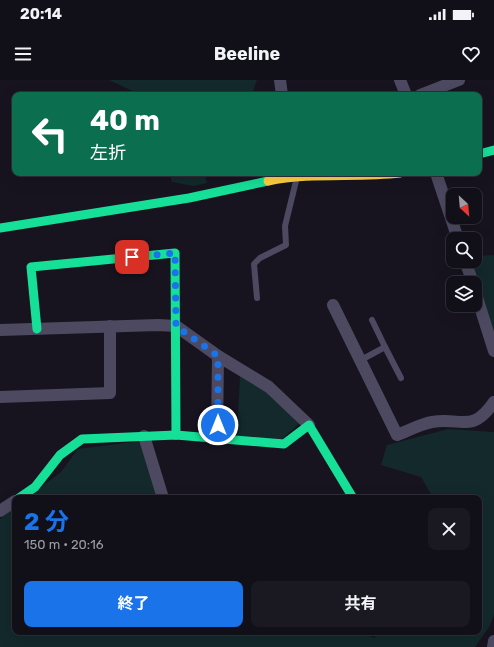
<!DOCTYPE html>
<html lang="ja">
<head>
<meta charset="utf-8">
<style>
  body { margin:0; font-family:Rubik,"Noto Sans JP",sans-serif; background:#1a1821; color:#f1f3f6; height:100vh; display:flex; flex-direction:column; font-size:15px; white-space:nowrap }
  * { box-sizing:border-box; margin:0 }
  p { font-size:13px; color:#9c9ca2 }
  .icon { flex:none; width:22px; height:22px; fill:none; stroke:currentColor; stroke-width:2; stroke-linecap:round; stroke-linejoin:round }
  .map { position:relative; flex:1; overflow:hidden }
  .drawer { position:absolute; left:12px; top:415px; width:470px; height:140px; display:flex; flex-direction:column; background:#110f18; border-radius:8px; box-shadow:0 4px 16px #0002,0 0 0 1px #302f37 }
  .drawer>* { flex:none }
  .top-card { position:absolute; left:12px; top:12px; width:470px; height:84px; border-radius:8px; box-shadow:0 4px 16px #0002,0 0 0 1px #302f37; background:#0b6e4f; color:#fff; overflow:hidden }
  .needle { width:26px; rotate:154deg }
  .fabs { position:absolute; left:446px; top:108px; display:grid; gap:8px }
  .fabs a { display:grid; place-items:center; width:36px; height:36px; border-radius:8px; background:#110f18; box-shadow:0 4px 16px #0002,0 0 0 1px #302f37; font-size:20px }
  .pin { position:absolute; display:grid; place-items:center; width:34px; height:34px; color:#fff; margin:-17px; border-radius:8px; box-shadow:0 2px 6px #0006 }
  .me { position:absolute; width:44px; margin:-22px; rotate:0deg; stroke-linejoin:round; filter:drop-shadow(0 0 3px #0008) }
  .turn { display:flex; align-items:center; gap:14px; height:84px; padding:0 12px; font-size:18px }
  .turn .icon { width:52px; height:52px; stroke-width:2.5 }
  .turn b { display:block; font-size:28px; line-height:34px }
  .round { display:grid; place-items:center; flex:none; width:42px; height:42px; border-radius:8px; background:#1a1821 }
  .head { display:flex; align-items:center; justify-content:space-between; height:68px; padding:0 12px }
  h1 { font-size:24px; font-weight:700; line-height:30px; color:#1a73e8 }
  .primary-button { display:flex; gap:8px; margin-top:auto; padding:8px 12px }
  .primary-button a { flex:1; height:46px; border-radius:8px; background:#1a73e8; color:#fff; font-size:16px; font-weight:700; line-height:46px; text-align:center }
  .primary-button a+a { background:#1a1821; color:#f1f3f6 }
  .status { display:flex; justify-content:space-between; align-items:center; height:28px; padding:0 20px; background:#110f18; direction:ltr }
  .status svg { height:11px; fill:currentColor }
  header { display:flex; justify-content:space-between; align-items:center; height:52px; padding:0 12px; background:#110f18; font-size:18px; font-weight:700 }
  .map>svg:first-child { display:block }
  .green { fill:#13292c }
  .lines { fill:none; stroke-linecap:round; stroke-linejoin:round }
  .lane { stroke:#4d4961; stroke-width:6 }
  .street { stroke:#4d4961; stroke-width:12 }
  .fast { stroke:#16e098; stroke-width:9 }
  .slow { stroke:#ffcf43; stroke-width:9 }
  .route { stroke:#1a73e8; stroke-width:7; stroke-dasharray:0 12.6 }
</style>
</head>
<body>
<div class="status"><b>20:14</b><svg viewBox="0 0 49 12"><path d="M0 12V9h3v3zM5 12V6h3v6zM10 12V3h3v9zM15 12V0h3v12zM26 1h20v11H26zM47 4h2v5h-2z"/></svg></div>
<header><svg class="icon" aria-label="menu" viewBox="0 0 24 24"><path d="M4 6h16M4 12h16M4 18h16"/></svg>Beeline<svg class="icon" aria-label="heart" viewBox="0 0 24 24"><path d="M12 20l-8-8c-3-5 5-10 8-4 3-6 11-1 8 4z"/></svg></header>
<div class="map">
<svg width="494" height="567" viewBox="0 0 494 567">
  <rect width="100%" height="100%" fill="#171420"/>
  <g class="green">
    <polygon points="109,0 257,0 252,14 245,15 141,15"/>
    <polygon points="169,93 204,93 207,103 194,106 172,102"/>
    <polygon points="494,175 494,250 469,181 475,181 475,176"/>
    <polygon points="240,296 270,310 302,341 281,360 237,357"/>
    <polygon points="448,349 494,352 494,535 489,547 475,567 0,567 0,439 15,427 15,552 361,552 374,558 380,552 479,552 479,418 433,418 421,397 381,385 387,365"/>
    <polygon points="141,361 158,418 27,418 61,392 78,369"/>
  </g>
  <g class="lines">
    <g class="lane">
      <polyline points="257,218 254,184 260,178 286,165 285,146 297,97"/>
      <polyline points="385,267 401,298"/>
      <polyline points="361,280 385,267 372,240"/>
    </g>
    <g class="street">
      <polyline points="280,0 282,15"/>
      <polyline points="400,0 406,15"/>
      <polyline points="420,15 459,0"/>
      <polyline points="436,93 458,159"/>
      <polyline points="465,181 473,203"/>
      <polyline points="475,211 494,271"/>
      <path d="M333,225l64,130c11,-4 23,-11 35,-13 30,-5 40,12 62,-20"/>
      <polyline points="0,250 158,245 176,246 218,276 217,358"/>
      <polyline points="218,276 269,307 309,345"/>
      <polyline points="0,317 110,313 110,246"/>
      <polyline points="144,356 163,418"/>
      <polyline points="0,431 15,421"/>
      <polyline points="493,567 494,561"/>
    </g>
    <g class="fast">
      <polyline points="479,74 494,70"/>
      <polyline points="0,148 189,118 268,101"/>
      <polyline points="37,249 31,187 175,173 176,355"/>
      <polyline points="19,418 35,407 60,375 82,359 176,355 284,364 309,345 353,418"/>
    </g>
    <path class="slow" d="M268,101c43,-9 88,-3 132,-8"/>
  </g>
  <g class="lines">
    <polyline class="route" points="132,177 175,173 176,246 218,276 218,345"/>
  </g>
</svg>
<div class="fabs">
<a><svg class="needle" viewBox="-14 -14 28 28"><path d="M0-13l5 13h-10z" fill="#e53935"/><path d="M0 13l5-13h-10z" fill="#9c9ca2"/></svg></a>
<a><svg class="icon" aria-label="search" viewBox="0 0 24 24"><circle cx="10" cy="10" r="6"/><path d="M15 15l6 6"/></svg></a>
<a><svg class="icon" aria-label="layers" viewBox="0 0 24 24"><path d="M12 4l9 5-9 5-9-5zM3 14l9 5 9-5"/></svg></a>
</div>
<div class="pin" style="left:132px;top:177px;background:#d93025"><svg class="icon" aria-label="arrive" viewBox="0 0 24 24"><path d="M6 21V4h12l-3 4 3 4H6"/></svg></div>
<svg class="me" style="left:218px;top:345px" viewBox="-20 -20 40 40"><circle r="17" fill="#1a73e8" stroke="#fff" stroke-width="3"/><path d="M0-11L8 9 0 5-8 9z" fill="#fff"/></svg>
<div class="top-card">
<div class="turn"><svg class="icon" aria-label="left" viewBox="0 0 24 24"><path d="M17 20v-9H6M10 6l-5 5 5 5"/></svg><div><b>40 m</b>左折</div></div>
</div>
<section class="drawer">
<div class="head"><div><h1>2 分</h1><p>150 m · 20:16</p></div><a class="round"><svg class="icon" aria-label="close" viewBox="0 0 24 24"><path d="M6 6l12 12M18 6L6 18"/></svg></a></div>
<div class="primary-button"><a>終了</a><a>共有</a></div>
</section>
</div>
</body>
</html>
